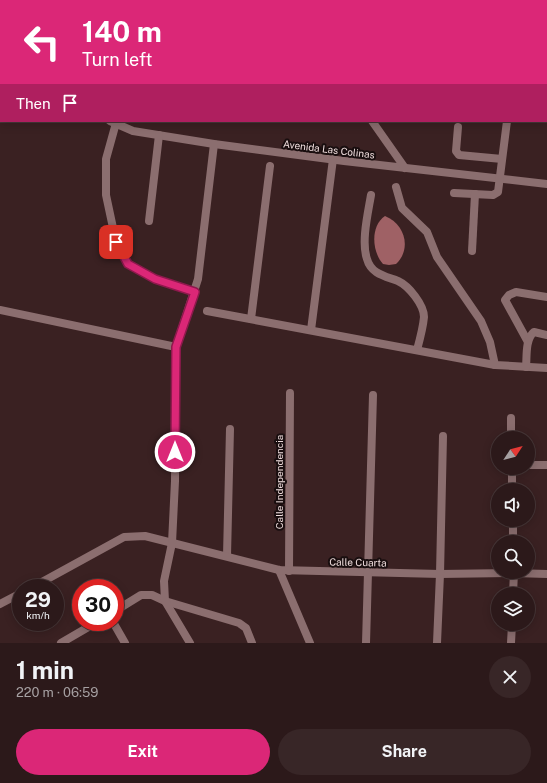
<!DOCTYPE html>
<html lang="en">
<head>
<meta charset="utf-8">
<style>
  body { margin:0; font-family:"Public Sans",sans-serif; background:#382627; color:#f1f3f6; height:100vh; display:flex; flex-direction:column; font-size:15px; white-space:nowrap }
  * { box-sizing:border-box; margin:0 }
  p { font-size:13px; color:#a6a0a2 }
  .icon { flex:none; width:22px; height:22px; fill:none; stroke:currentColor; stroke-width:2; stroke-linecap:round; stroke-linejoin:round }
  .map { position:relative; height:643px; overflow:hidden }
  .panel { display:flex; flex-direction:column; background:#2c191a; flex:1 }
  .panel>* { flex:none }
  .top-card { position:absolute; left:0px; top:0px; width:547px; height:122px; box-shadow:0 2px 10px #0003,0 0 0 1px #483839; background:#db2777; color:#fff; overflow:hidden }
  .needle { width:26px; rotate:54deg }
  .buttons { position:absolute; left:491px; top:431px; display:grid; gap:8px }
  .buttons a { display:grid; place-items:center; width:44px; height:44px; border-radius:50%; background:#2c191a; box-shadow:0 2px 10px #0003,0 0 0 1px #483839; font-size:20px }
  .speed { position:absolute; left:12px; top:579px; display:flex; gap:8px; font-size:20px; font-weight:700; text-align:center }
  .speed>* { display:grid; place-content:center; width:52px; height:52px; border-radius:50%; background:#2c191a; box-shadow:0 2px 10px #0003,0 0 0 1px #483839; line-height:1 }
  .speed small { font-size:10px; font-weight:400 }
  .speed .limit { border:6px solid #d22; background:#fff; color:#111 }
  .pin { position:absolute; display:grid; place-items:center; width:34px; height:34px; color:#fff; margin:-17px; border-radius:8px; box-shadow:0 2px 6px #0006 }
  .me { position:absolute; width:44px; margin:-22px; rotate:0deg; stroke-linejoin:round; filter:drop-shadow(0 0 3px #0008) }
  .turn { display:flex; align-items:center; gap:14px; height:84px; padding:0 16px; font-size:18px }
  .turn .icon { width:52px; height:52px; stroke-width:2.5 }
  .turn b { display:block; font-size:28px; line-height:34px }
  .then { display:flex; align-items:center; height:38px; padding:0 16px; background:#0003; gap:8px; font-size:15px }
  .round { display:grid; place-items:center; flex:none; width:42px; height:42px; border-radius:21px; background:#382627 }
  .head { display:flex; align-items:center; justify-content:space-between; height:68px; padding:0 16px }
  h1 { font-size:24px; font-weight:700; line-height:30px }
  .action { display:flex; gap:8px; margin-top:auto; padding:8px 16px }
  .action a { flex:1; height:46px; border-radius:24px; background:#db2777; color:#fff; font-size:16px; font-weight:700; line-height:46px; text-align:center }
  .action a+a { background:#382627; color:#f1f3f6 }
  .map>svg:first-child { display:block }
  .water { fill:#9f6165 }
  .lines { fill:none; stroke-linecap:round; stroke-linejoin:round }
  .minor { stroke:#8b6e6f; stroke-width:8 }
  .route-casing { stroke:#8e194d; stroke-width:10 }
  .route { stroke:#db2777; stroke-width:7 }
  .labels { text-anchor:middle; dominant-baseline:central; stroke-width:4; stroke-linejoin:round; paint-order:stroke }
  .street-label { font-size:10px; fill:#f0dede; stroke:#190e0f }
</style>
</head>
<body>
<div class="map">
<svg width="547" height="643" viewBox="0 0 547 643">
  <rect width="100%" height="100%" fill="#3a2122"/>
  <path class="water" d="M385,216c20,8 27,33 11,48l-7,1 -6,-1c-11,-12 -13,-38 2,-48z"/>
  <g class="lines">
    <g class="minor">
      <polyline points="46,0 46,1"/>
      <polyline points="523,1 523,0"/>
      <polyline points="546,78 547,78"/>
      <polyline points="110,121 133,131 214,144 344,161 547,184"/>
      <polyline points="372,121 405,168"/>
      <polyline points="116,123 106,159 106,195 116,242 128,264 155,279 195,292"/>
      <polyline points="458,127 456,151 459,155 502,159"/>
      <polyline points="396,187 402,208 427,232 437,257 481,321 490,342 495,365"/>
      <polyline points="454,193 493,195 498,192 507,121"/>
      <path d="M371,195c-3,18 -10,47 -4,64 4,15 18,17 31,22 11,5 26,24 26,36 -1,11 -4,22 -7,33"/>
      <polyline points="149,221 159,135"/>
      <polyline points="472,251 475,194"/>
      <polyline points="0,310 176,347"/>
      <polyline points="207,311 495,365 547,368"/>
      <polyline points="251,319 270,166"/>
      <polyline points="311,330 333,159"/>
      <polyline points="528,342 505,300 509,295 516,292 547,297"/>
      <path d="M526,367c1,-10 -1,-28 8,-35l13,3"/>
      <polyline points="511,418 511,438"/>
      <polyline points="528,465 547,465"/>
      <polyline points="512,468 512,490"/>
      <polyline points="513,520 513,542"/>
      <polyline points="227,556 230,429"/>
      <polyline points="279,570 310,643"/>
      <polyline points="289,571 290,393"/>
      <polyline points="31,588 124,537 145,536 279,570 440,574 514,573 547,574"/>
      <polyline points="513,594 514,572"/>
      <polyline points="0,604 21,593"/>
      <polyline points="115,611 141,595 152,595 165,601 239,623 246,628 252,643"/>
      <polyline points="113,622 125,643"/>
      <polyline points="61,643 97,622"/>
      <polyline points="190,643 165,601 164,581 172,543 175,481 176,347 198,279 214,144"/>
      <polyline points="366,643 373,395"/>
      <polyline points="437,643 440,574 443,436"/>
      <polyline points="511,643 512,624"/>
    </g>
  </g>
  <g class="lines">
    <defs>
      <polyline id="route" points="116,242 128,264 155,279 195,292 176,347 175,452"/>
    </defs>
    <use href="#route" class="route-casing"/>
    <use href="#route" class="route"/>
  </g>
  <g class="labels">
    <g class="street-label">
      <text transform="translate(329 149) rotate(7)">Avenida Las Colinas</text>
      <text transform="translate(279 482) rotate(-90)">Calle Independencia</text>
      <text transform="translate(358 562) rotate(1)">Calle Cuarta</text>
    </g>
  </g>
</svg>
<div class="buttons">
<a><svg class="needle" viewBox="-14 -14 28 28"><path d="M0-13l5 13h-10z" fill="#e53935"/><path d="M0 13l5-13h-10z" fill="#a6a0a2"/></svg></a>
<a><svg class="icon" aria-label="sound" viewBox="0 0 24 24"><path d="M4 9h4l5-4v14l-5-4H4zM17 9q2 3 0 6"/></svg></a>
<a><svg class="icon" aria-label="search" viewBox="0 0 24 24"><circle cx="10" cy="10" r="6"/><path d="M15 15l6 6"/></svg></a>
<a><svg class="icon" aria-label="layers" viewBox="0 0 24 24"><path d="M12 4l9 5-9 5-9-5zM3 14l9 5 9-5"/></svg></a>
</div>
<div class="speed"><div>29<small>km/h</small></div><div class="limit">30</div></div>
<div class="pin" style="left:116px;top:242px;background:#d93025"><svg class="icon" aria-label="arrive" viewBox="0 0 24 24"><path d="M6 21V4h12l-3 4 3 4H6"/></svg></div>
<svg class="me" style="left:175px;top:452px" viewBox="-20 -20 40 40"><circle r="17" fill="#db2777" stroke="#fff" stroke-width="3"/><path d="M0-11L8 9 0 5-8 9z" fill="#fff"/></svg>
<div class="top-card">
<div class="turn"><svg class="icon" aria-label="left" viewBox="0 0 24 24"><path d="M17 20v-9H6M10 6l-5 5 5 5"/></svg><div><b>140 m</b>Turn left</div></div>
<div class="then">Then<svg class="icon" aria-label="arrive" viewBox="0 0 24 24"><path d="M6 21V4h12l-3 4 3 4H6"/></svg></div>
</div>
</div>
<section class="panel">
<div class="head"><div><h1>1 min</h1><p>220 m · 06:59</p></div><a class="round"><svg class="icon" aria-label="close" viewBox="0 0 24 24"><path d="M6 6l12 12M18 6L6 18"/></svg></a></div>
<div class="action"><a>Exit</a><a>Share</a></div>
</section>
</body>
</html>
